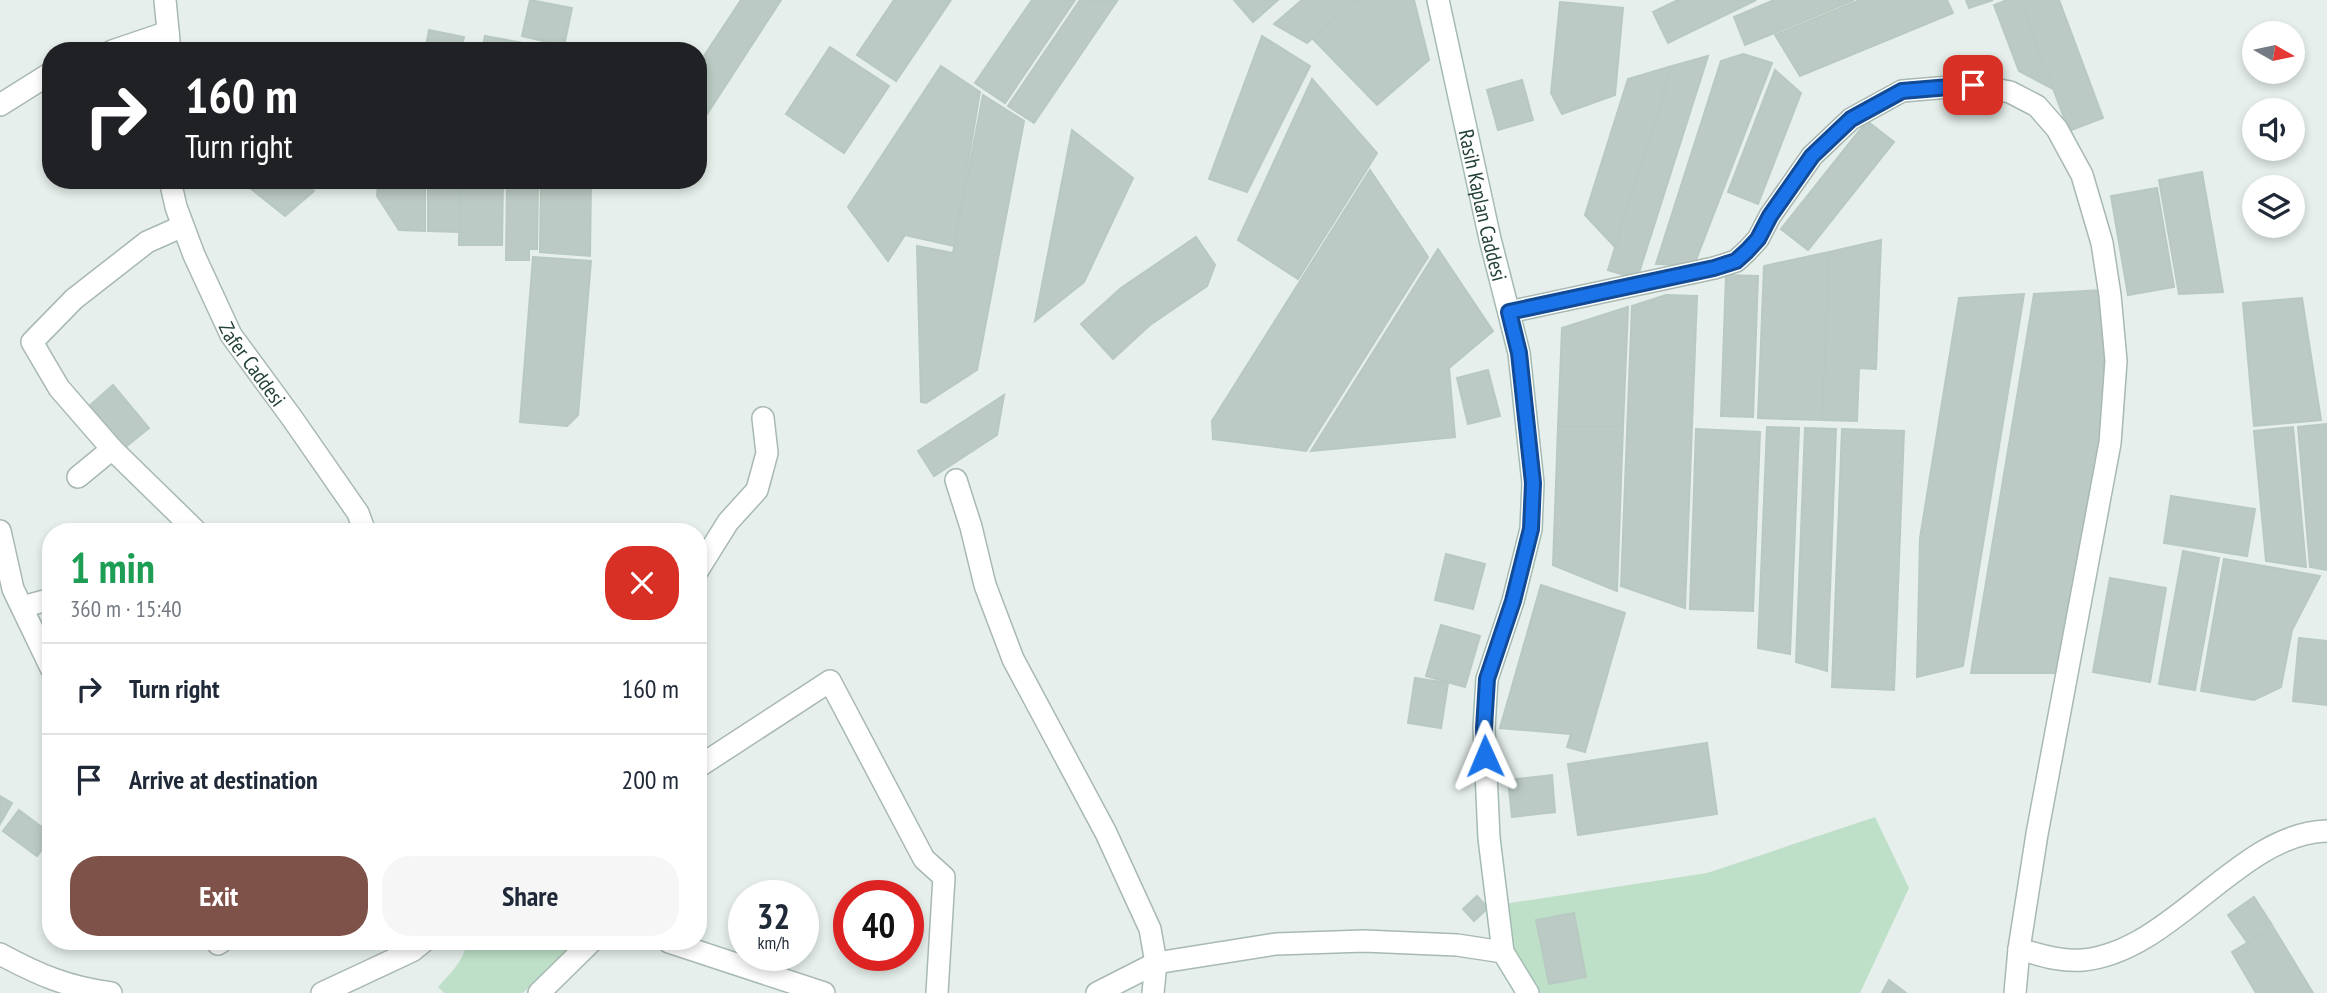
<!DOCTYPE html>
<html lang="en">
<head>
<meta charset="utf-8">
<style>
  body { margin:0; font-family:"PT Sans Narrow",sans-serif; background:#f6f6f7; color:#1f2937; height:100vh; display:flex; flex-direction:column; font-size:26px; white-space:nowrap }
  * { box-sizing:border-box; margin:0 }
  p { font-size:23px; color:#747a83 }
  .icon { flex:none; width:38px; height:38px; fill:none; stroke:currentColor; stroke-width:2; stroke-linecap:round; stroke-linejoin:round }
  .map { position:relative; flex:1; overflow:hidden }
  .sheet { position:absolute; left:42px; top:523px; width:665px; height:427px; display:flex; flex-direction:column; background:#fff; border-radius:28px; box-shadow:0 4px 10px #0003 }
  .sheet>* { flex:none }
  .top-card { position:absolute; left:42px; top:42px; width:665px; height:147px; border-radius:28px; box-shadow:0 4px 10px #0003; background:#202124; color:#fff; overflow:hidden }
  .needle { width:46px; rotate:99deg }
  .controls { position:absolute; left:2242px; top:21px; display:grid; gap:14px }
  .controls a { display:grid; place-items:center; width:63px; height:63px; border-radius:50%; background:#fff; box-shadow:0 4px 10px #0003; font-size:35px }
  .speed { position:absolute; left:728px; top:880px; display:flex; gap:14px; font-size:35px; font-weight:700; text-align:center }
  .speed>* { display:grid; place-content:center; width:91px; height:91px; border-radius:50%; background:#fff; box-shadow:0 4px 10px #0003; line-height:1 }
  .speed small { font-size:18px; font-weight:400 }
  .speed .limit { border:10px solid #d22; background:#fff; color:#111 }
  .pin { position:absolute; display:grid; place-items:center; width:60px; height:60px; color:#fff; margin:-30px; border-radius:14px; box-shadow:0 4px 10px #0006 }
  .me { position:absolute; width:77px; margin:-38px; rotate:359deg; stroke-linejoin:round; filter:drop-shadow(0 0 5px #0008) }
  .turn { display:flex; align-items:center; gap:24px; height:147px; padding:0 28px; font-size:32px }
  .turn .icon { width:91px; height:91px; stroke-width:2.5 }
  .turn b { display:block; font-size:49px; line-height:60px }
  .round { display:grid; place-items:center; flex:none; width:74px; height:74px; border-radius:28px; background:#f6f6f7 }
  .headline { display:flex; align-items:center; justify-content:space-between; height:119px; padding:0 28px }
  h1 { font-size:42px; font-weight:800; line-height:52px; color:#1e9e55 }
  .cta { display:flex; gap:14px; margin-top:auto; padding:14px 28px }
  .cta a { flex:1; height:80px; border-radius:28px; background:#7f5249; color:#fff; font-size:28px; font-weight:800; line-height:80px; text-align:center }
  .cta a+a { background:#f6f6f7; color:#1f2937 }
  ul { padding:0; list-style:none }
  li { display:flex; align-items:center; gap:21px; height:91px; padding:0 28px; border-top:2px solid #e0e1e3 }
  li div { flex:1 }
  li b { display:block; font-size:26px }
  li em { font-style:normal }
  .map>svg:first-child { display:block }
  .green { fill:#bfe0c8 }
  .building { fill:#bbcac4; stroke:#b8c9c2; stroke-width:2 }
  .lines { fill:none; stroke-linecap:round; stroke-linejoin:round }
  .street-casing { stroke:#a8b8b2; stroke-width:24 }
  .secondary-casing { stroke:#a4bbb3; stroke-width:24 }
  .street { stroke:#fff; stroke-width:21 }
  .secondary { stroke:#fff; stroke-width:21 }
  .route-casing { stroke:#114b97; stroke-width:18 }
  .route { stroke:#1a73e8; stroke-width:12 }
  .labels { text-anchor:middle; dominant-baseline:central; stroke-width:5; stroke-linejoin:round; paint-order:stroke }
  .street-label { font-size:21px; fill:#24423a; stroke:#f7fbf9 }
</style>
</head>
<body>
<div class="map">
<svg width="2327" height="993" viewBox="0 0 2327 993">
  <rect width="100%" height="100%" fill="#e6efeb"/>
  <g class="green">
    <polygon points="1875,817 1909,888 1860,993 1528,993 1497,905 1707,873"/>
    <path d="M467,942h109l-53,51h-79l-6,-6c13,-14 26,-27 29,-45z"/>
  </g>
  <g class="building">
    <polygon points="530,0 572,8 564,46 522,36"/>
    <polygon points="741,0 781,0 707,114 698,98 698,65"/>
    <polygon points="894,0 951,0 896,81 857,55"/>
    <polygon points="1032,0 1075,0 1005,103 975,83"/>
    <polygon points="1080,0 1117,1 1034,123 1008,106"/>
    <polygon points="1234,0 1278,0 1253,22"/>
    <polygon points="1302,0 1356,0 1307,43 1274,24"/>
    <polygon points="1356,0 1414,0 1429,60 1377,105 1312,38"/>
    <polygon points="1678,0 1756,0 1668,43 1653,12"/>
    <polygon points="1774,0 1854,0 1745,45 1734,17"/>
    <polygon points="1860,0 1947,0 1953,13 1800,76 1775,35"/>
    <polygon points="1966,0 1993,0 1969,8"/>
    <polygon points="2007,0 2020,0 2053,89 2019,71 1994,5"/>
    <polygon points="2020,0 2059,0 2103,118 2069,131"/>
    <polygon points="1560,2 1623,8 1615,95 1562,114 1551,93"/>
    <polygon points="429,30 464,37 461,51 425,51"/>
    <polygon points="485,36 567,51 482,51"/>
    <polygon points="1262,36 1310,66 1247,192 1209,179"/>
    <polygon points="830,47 889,86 844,153 786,114"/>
    <polygon points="1743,54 1772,63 1694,265 1656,264 1721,61"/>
    <polygon points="1708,56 1637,279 1608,270 1672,66"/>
    <polygon points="941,66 980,92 954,246 905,235 888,261 848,207"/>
    <polygon points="1672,66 1615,247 1585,215 1628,79"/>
    <polygon points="1775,70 1801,93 1758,204 1728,192"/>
    <polygon points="1312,79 1377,153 1298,279 1238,240"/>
    <polygon points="1522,80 1533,120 1498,130 1487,90"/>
    <polygon points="983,95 1024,121 977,370 926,403 921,402 917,246 953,253"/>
    <polygon points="1867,121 1894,142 1808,250 1781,229"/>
    <polygon points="1072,130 1133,178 1084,282 1035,321"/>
    <polygon points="1370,170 1428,257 1306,451 1213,439 1212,421"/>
    <polygon points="2202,172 2223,292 2179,294 2159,180"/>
    <polygon points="240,180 300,180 314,191 285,216"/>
    <polygon points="378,180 425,180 425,231 399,230 377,196"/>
    <polygon points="428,180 460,180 459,232 428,231"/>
    <polygon points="460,180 503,180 502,245 459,245"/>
    <polygon points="507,180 538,180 537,249 529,249 529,260 506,260"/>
    <polygon points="541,180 591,180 590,256 540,252"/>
    <polygon points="2157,188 2174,287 2128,295 2111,196"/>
    <polygon points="1196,237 1215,265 1207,286 1150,325 1113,359 1081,324 1121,288"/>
    <polygon points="1881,240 1876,369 1859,368 1857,421 1822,420 1829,252"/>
    <polygon points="1438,249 1493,331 1449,368 1455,437 1311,451"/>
    <polygon points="1829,252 1822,420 1758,418 1764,266"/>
    <polygon points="533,257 591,261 578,415 567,426 520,422"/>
    <polygon points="1726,275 1758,276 1753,417 1721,416"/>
    <polygon points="2102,290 2105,430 2065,673 1971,673 2034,294"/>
    <polygon points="2024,294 1963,666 1917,677 1920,538 1959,298"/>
    <polygon points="1666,295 1697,296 1685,608 1621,586 1632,306"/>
    <polygon points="2302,298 2321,420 2254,426 2243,303"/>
    <polygon points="1628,307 1623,427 1558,427 1562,328"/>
    <polygon points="1488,370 1500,416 1468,424 1457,378"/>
    <polygon points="113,385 149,428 123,449 88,407"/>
    <polygon points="1004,395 997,435 934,476 918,451"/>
    <polygon points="2327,424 2327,570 2310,567 2298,427"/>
    <polygon points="1558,427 1623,427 1617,591 1553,565"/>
    <polygon points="1767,427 1799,428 1790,654 1758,648"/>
    <polygon points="2293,427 2306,567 2266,561 2254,431"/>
    <polygon points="1805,428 1836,429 1827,671 1796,662"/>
    <polygon points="1696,429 1760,432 1753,611 1690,609"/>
    <polygon points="1842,429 1904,431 1894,690 1832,687"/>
    <polygon points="2171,496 2255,509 2247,556 2164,543"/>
    <polygon points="2183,551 2219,558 2195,690 2159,684"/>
    <polygon points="1446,554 1485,564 1473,609 1435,600"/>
    <polygon points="2224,559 2320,576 2292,630 2281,687 2254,700 2201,691"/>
    <polygon points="2110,578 2166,588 2150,682 2093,672"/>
    <polygon points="1541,585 1625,613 1585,752 1567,747 1571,734 1500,728"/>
    <polygon points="1441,625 1480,636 1465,687 1426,676"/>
    <polygon points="2299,638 2327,641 2327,705 2293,701"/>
    <polygon points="1415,678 1448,683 1441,728 1408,723"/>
    <polygon points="1707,743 1717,814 1578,835 1568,764"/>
    <polygon points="1552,775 1555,812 1512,817 1508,780"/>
    <polygon points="0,796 12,803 0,824"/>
    <polygon points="19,810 51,834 51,838 37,856 3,831"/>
    <polygon points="1477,896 1488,908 1474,921 1463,909"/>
    <polygon points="2254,897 2272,925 2247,942 2228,915"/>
    <polygon points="1574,913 1586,977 1549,984 1536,920"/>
    <polygon points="2273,927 2313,993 2256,993 2232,952"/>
    <polygon points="1889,980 1906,993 1882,993"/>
  </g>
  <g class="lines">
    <defs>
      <g id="street">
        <polyline points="165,0 170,51"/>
        <polyline points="112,51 168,32"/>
        <polyline points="0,105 51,73"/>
        <path id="s1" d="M170,180l6,27 18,48 37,80 61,83 66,95 7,19"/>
        <polyline points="1509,312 1714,268 1736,261 1747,251 1758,239 1770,216 1812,156 1851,119 1902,91 1973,85 2010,92 2037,106 2057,129 2082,175 2102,243 2110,295 2116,361 2110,443 2037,834 2019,949 2015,993"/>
        <polyline points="112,449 59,388 32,342 74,299 147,242 183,226"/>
        <polyline points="78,477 112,449 197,532"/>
        <polyline points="956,480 971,527 985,585 1013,659 1106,833 1150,929 1156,963 1153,993"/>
        <polyline points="0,531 13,589 51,668"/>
        <polyline points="698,570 728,522 757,490 767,453 763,418"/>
        <polyline points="22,607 51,599"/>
        <polyline points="698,767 830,681 924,859 944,877 937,993"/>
        <polyline points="669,942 824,993"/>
        <polyline points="218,944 221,942"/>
        <path d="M2019,949c21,6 42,13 64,11 91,-9 156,-127 244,-129"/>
        <path d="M0,954c39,21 67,33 111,39"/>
        <polyline points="322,993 412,951 423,942"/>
        <polyline points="539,993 591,942"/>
        <polyline points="1097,993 1156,963 1276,944 1364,941 1457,945 1503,952"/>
      </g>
      <g id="secondary">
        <path id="s2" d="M1438,0l52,239 29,114 14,130 -2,46 -18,72 -26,78 -3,49 5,110 14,114 25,41"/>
      </g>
    </defs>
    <use href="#street" class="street-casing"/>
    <use href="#secondary" class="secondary-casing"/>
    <use href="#street" class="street"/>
    <use href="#secondary" class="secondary"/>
  </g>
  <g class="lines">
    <defs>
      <polyline id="route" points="1485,756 1484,728 1487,679 1513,601 1531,529 1533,483 1519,353 1509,312 1714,268 1736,261 1747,251 1758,239 1770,216 1812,156 1851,119 1902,91 1973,85"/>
    </defs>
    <use href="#route" class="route-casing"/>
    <use href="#route" class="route"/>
  </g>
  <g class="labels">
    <g class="street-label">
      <text stroke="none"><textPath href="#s2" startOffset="210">Rasih Kaplan Caddesi</textPath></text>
      <text stroke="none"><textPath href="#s1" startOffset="203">Zafer Caddesi</textPath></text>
    </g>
  </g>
</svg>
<div class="controls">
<a><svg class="needle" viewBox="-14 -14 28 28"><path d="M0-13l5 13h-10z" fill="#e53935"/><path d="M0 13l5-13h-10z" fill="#747a83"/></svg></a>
<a><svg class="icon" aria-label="sound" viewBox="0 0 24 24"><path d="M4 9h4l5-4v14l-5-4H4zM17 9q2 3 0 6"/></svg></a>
<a><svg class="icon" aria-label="layers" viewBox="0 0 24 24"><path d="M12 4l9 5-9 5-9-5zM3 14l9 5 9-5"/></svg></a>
</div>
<div class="speed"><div>32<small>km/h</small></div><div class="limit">40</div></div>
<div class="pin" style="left:1973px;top:85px;background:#d93025"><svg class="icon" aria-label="arrive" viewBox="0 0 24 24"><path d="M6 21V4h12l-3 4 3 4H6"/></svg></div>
<svg class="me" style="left:1485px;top:756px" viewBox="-20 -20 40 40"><path d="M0-17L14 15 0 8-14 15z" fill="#1a73e8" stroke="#fff" stroke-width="4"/></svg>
<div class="top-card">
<div class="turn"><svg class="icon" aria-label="right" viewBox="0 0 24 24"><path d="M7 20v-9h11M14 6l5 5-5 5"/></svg><div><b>160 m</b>Turn right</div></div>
</div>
<section class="sheet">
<div class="headline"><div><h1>1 min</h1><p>360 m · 15:40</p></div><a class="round" style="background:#d93025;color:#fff"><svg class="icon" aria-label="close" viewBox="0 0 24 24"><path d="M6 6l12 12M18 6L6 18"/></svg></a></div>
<ul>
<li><svg class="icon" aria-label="right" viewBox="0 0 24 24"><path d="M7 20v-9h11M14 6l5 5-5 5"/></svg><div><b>Turn right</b></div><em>160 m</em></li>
<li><svg class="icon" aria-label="arrive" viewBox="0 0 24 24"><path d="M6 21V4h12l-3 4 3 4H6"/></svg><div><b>Arrive at destination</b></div><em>200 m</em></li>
</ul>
<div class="cta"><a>Exit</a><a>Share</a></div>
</section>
</div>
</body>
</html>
